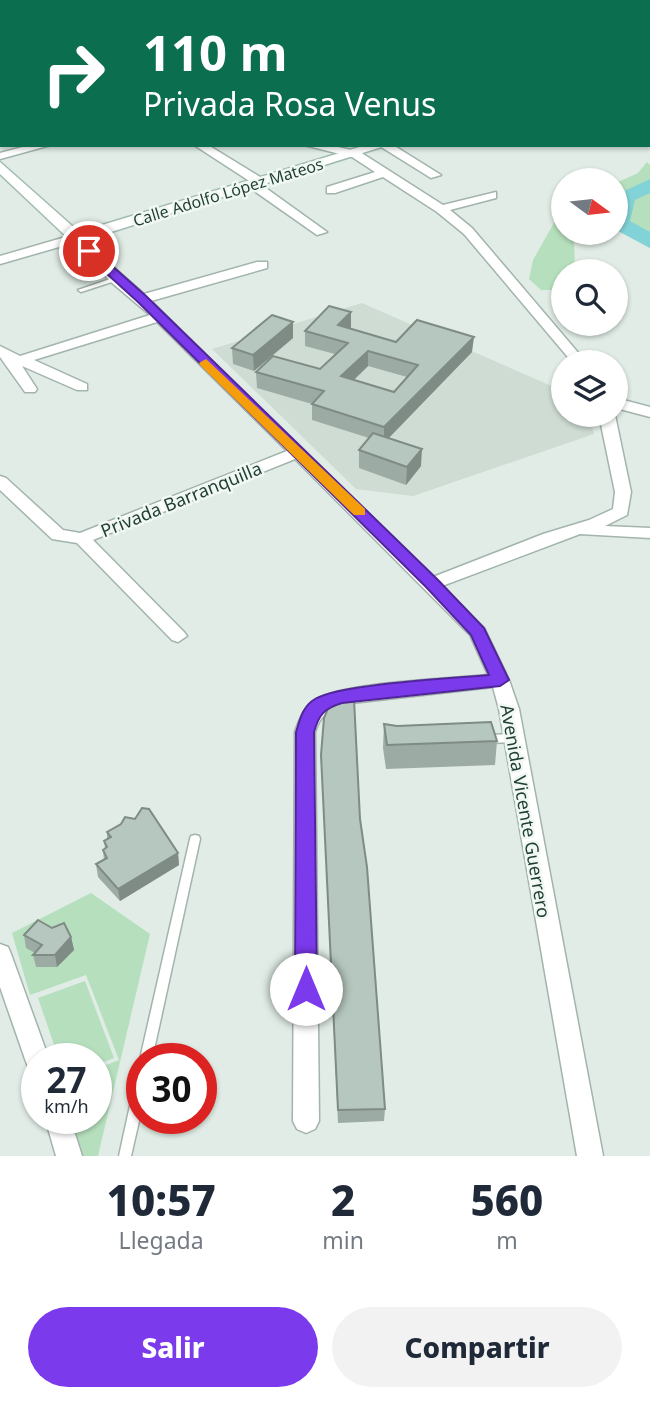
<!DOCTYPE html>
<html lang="es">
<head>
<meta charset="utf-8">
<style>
  body { margin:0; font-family:"Noto Sans",sans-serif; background:#f2f2f3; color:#1f2937; height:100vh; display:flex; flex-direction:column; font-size:26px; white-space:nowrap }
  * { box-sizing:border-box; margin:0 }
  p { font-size:23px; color:#747a83 }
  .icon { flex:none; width:38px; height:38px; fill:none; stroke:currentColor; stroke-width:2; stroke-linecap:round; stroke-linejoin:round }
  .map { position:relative; height:1156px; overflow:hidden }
  .drawer { display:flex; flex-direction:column; background:#fff; flex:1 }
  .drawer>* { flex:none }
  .top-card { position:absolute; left:0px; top:0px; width:651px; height:147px; box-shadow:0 2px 5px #0004; background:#0b6e4f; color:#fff; overflow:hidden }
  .needle { width:46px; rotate:105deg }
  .controls { position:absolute; left:551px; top:168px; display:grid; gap:14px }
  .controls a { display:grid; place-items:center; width:77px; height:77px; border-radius:50%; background:#fff; box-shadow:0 2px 5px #0004; font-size:35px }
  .speed { position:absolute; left:21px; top:1043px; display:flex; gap:14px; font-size:35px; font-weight:700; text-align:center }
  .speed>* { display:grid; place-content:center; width:91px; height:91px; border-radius:50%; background:#fff; box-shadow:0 2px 5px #0004; line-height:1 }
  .speed small { font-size:18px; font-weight:400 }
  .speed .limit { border:10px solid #d22; background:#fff; color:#111 }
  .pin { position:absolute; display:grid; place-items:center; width:60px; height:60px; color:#fff; margin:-30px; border:4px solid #fff; border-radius:50%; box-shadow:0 2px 7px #0007 }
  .me { position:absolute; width:77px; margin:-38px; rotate:0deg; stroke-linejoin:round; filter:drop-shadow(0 0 5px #0008) }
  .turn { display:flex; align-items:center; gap:24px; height:147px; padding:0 28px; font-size:32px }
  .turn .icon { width:91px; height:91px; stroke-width:2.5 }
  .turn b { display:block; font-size:49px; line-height:60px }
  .eta { display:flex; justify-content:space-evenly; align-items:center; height:119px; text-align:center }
  .eta b { font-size:42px; font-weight:800; line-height:49px }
  .primary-button { display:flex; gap:14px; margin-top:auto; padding:14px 28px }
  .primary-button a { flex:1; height:80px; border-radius:42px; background:#7c3aed; color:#fff; font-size:28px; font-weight:800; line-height:80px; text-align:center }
  .primary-button a+a { background:#f2f2f3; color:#1f2937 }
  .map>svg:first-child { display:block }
  .built { fill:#cedcd4 }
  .green { fill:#b6e0bd }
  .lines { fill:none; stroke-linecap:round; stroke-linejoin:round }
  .river { fill:#82d3d7; fill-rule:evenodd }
  .lane-casing { stroke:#a2b4ac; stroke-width:3 }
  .street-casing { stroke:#a2b4ac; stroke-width:3 }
  .secondary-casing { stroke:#a0bcaf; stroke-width:3 }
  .lane { fill:#fff; fill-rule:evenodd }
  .street { fill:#fff; fill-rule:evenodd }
  .secondary { fill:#fff; fill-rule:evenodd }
  .wall { fill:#9caba3; fill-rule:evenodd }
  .shaded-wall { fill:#7f8b85 }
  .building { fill:#b5c7be; stroke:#7f8b85; stroke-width:2; fill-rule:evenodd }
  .route { fill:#7c3aed; stroke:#51269a; stroke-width:2 }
  .slow { fill:#f59e0b }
  .labels { text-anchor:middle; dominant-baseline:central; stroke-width:5; stroke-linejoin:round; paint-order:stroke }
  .far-street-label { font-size:16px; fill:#1f3e32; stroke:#f1f8f4 }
  .street-label { font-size:18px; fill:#1f3e32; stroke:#f1f8f4 }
</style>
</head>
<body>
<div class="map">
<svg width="650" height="1156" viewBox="0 0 650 1156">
  <rect width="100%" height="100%" fill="#e0ece5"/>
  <polygon class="built" points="362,303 563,391 564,415 589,415 594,434 413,496 356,489 212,349"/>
  <g class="green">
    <polygon points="647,162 650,165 650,248 616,229 616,183 638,173"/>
    <polygon points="563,212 564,233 582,233 574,239 575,271 564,271 563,290 541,290 529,279 533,260 559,214"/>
    <polygon points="91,893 150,934 98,1156 82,1156 69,1118 96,1118 96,1069 119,1060 86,975 30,995 12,933"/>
    <polygon points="85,981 114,1058 96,1065 96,1059 59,1059 38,998"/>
  </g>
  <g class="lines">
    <g class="river">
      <polygon points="309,0 327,0 328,2 310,2"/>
      <rect x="649" y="74" width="1" height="10"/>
      <polygon points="650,179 650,193 635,200 630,221 650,232 650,248 616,230 616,195"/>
    </g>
    <defs>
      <g id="lane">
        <polygon points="116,277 118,278 118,280 81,292 78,290"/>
        <polygon points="515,734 518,735 520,738 518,741 515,742 485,743 482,742 480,739 482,736 485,735"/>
        <polygon points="195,835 199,836 200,839 152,1059 142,1059 142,1063 140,1059 190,839 191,836"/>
        <polygon points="142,1073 142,1108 131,1156 119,1156 136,1078 138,1074"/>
      </g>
      <g id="street">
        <polygon points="292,0 303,0 290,2"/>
        <polygon points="333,0 345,0 347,2 335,2"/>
        <polygon points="554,0 564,0 566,2 556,2"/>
        <rect x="611" y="0" width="10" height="2"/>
        <rect x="0" y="15" width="2" height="6"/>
        <rect x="649" y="29" width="1" height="6"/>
        <polygon points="30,145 51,145 0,159 0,153"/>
        <polygon points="194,145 208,145 265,180 267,183 263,186 327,232 317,235 250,188 248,185 251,182"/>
        <polygon points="304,145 329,145 360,152 443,205 496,192 496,198 450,210 472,228 586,362 572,362 464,234 437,212 383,177 335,193 327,193 327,187 375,172 352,157"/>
        <polygon points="378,145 393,145 441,175 431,178"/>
        <path d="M76,234l68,60 113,-32h10v6l-116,33 282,276 110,-43 46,-14 24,-11 2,-17 -16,-77h16l16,77 -4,23 -22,11 45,2v10l-70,-4 -138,52 42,42 25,52 10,29 84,447h-26l-78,-447 -6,-22 -150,17c-15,6 -23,12 -28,28l4,389 -4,8 -9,4 -9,-4 -4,-8 2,-389c4,-12 9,-25 20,-32 28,-18 135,-21 173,-25l-18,-40 -175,-176 -202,81 91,92 3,4 -9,6 -6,-2 -95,-97 -25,-4 -52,-49v-14l6,2 57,52 17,3 207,-82 -130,-129 -123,38 53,24v6h-10l-55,-24 15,23 -2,3h-10l-25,-35v-11l20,10 130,-41 -39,-33 -38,-39 -73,21v-8z"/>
        <polygon points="616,398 650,407 650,417 616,408"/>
        <polygon points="0,944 8,947 11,954 49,1059 37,1059 37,1070 28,1067 25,1059 0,987"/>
        <polygon points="45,1118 70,1118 82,1156 56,1156"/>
      </g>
      <g id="secondary">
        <rect x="649" y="35" width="1" height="8"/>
        <polygon points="366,145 388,145 76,243 71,241 0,174 0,162 79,232"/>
      </g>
    </defs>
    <use href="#lane" class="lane-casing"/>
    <use href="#street" class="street-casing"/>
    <use href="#secondary" class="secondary-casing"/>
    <use href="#lane" class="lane"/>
    <use href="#street" class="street"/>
    <use href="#secondary" class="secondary"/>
  </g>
  <g class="wall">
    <path d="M351,312v15l-1,1 46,14 76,10 -84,86 33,28 -15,19 -47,-17v-18l10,-12 -57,-18v-16l-55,-16 -1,-16 64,-3 15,-15 -30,-8v-15zM368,366l39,11 -13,15 -40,-12z"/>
    <polygon points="293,338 254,371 233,364 232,348"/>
    <polygon points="384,724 497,741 495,765 386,769 383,748"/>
    <polygon points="321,755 360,819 385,1109 384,1121 338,1123"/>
    <polygon points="107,832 178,853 179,865 120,901 98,877 96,864 104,860 103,850 105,848 104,841 107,839"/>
    <polygon points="24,935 71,937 74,950 57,967 36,967 33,955 35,953 26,948"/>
  </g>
  <g class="shaded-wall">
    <polygon points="351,312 351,327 338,340 338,325"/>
    <polygon points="293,322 293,338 254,371 253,355"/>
    <polygon points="474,337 472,352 384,443 384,427"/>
    <polygon points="368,351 368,366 341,392 341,376"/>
    <polygon points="422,449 421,466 406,485 407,467"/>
    <polygon points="178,853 179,865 120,901 118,889"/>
    <polygon points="71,937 74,950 57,967 55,955"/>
  </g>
  <g class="building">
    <path d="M329,306l22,6 -13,13 58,17 21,-22 57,17 -90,90 -72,-23 12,-13 -68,-19 17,-16 47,13 28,-26 -43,-12zM368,351l50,14 -24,27 -53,-16z"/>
    <polygon points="272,315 293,322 253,355 232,348"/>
    <polygon points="373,433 422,449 407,467 359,450"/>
    <polygon points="354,699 360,819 367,867 385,1109 338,1110 321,755 324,718 331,701"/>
    <polygon points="491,722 497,741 387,745 384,724 397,726"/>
    <polygon points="142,808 149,809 178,853 118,889 96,864 107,858 103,850 107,847 104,841 111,837 107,832 121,824 125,817 135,819"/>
    <polygon points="38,920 52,928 64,923 71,937 55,955 33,955 42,945 24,935"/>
  </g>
  <path class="route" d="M85,249h8l53,47 292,284 46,48 25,52 -9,6 -158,17c-17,5 -23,11 -28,29l3,257 -3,7 -8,2 -7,-2 -4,-7 1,-257c4,-13 7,-26 19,-33 24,-15 140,-21 174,-24l-18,-40 -45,-48 -288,-285 -53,-48z"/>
  <polygon class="slow" points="206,359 365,509 365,515 354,515 201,366 199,363"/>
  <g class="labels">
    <g class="far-street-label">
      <text transform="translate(228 192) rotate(-17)">Calle Adolfo López Mateos</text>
    </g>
    <g class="street-label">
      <text transform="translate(181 499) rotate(-22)">Privada Barranquilla</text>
      <text transform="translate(526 811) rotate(80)">Avenida Vicente Guerrero</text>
    </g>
  </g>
</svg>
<div class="controls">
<a><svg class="needle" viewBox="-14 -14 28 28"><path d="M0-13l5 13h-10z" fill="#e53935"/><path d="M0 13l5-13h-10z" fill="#747a83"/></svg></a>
<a><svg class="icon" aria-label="search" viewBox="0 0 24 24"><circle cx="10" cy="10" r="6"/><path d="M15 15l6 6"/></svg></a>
<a><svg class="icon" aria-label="layers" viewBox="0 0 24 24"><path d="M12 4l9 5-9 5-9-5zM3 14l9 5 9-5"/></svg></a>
</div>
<div class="speed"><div>27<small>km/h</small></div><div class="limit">30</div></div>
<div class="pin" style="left:89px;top:251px;background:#d93025"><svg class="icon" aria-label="arrive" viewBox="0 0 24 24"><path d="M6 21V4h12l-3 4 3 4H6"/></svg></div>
<svg class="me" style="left:306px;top:989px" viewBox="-20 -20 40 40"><circle r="19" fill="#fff"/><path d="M0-13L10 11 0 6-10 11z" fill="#7c3aed"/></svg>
<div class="top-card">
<div class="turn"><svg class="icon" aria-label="right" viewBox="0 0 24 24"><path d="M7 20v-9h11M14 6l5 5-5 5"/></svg><div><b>110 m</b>Privada Rosa Venus</div></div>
</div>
</div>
<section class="drawer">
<div class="eta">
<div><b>10:57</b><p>Llegada</p></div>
<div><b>2</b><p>min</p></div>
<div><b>560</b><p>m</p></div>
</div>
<div class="primary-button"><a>Salir</a><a>Compartir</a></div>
</section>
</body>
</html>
